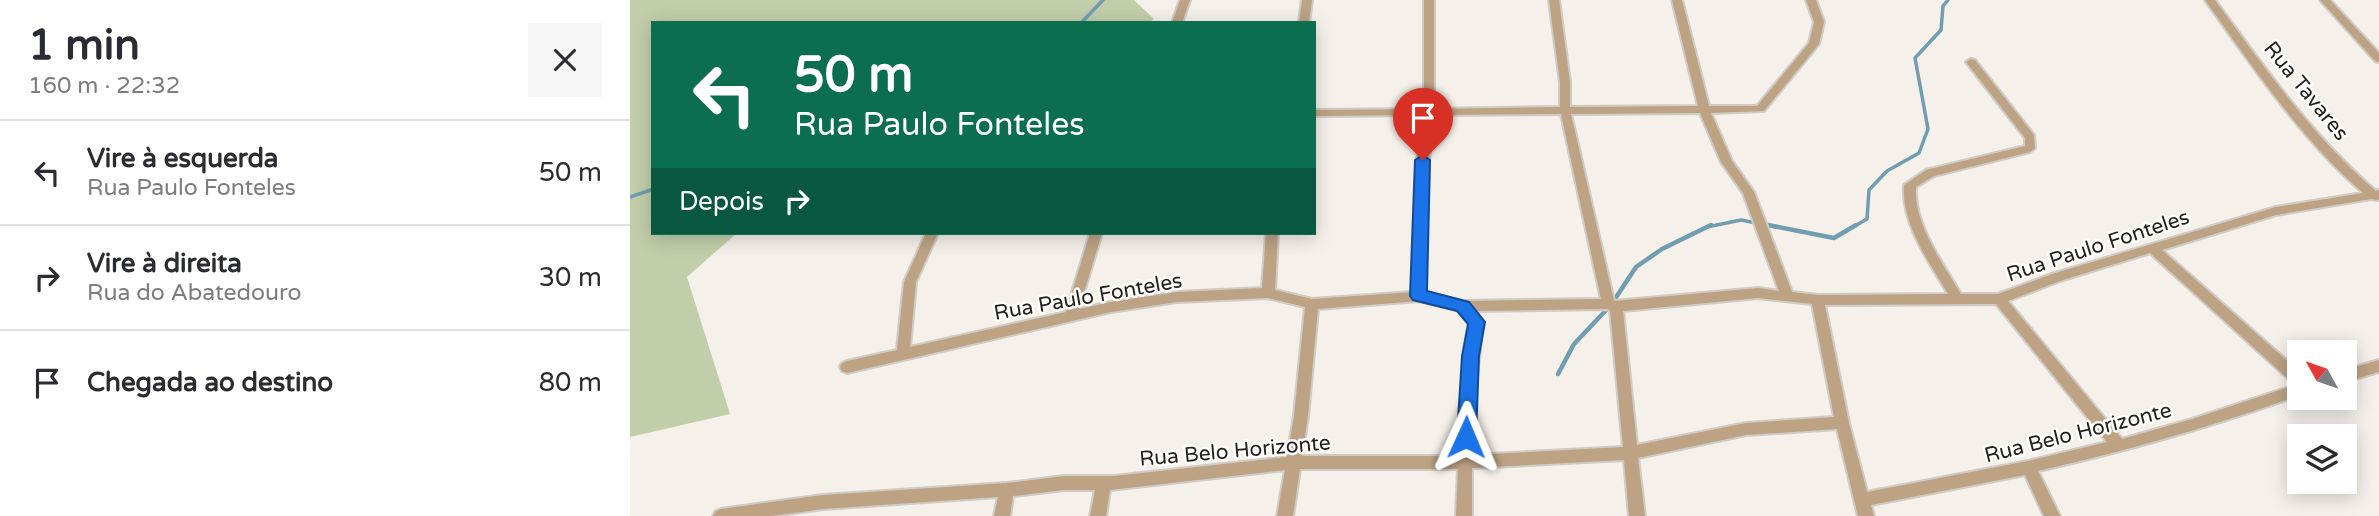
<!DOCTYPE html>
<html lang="pt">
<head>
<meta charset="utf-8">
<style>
  body { margin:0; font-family:"Varela Round",sans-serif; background:#f7f7f7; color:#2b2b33; height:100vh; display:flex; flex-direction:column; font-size:26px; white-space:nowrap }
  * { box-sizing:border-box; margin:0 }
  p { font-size:23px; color:#7c7c81 }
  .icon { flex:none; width:38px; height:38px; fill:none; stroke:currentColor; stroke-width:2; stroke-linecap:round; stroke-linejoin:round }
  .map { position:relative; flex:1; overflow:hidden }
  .side { display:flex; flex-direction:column; background:#fff; width:630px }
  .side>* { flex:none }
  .top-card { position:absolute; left:21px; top:21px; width:665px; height:214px; border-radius:0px; box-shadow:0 4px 18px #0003; background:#0b6e4f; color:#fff; overflow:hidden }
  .needle { width:46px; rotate:310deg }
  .buttons { position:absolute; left:1657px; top:340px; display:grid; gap:14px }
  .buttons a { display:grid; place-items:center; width:70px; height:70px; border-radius:0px; background:#fff; box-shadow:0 4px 18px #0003; font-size:35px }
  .pin { position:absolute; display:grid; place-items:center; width:60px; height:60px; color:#fff; margin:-72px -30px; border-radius:50% 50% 50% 0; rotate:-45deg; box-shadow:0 0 7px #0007 }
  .pin .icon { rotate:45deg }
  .me { position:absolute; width:77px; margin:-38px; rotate:1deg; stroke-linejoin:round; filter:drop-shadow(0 0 5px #0008) }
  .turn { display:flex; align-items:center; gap:24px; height:147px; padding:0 28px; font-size:32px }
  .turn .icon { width:91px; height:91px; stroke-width:2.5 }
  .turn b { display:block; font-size:49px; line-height:60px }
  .then { display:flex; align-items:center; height:66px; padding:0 28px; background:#0003; gap:14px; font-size:26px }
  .round { display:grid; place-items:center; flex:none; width:74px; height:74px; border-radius:0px; background:#f7f7f7 }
  .summary { display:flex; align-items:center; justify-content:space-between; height:119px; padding:0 28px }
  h1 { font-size:42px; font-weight:700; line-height:52px }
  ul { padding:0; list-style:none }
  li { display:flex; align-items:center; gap:21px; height:105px; padding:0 28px; border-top:2px solid #e1e1e2 }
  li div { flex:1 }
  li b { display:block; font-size:26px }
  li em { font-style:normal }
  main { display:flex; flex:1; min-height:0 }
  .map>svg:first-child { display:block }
  .green { fill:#c2ceaa }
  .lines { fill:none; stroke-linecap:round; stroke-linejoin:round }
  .stream-far1 { stroke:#709eb0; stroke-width:3.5 }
  .stream { stroke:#709eb0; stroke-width:4.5 }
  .street-casing { stroke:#cfcbc5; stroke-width:4 }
  .street { fill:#bda284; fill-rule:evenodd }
  .route { fill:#1a73e8; stroke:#114b97; stroke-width:2 }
  .labels { text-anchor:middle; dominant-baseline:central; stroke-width:5; stroke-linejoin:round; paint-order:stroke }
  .street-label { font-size:21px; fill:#23221f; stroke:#fffefc }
</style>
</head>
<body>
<main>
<section class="side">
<div class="summary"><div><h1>1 min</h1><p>160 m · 22:32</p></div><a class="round"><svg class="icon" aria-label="close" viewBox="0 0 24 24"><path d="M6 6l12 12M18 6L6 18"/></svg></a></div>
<ul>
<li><svg class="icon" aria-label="left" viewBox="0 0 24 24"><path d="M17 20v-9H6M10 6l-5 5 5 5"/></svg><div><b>Vire à esquerda</b><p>Rua Paulo Fonteles</p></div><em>50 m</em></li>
<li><svg class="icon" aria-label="right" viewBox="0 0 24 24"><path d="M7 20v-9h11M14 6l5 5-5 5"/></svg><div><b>Vire à direita</b><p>Rua do Abatedouro</p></div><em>30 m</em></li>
<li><svg class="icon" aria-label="arrive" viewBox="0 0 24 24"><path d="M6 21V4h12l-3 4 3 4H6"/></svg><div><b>Chegada ao destino</b></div><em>80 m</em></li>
</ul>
</section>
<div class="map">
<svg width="1749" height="516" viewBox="0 0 1749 516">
  <rect width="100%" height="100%" fill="#f5f0e9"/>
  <polygon class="green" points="0,0 504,0 524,19 518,23 23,23 23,233 107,233 57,277 100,414 0,437"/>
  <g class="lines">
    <g class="stream-far1">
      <polyline points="451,23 473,0"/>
      <polyline points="0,197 23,189"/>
      <polyline points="1077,227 1111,220 1147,227"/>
      <polyline points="1223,227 1237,219 1239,190 1257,171 1289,153 1298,129 1285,58 1311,30 1313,6 1318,0"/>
    </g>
    <g class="stream">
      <polyline points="1138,225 1204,238 1226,225"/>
      <polyline points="928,374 944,344 981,305 1006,267 1032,249 1081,225"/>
    </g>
    <defs>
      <g id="street">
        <polygon points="550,0 560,0 552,23 542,23"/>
        <polygon points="672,0 682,0 679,23 669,23"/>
        <path d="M794,0h10v109l126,-2v-25l-11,-82h10l11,82v25l128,-1 -26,-106h10l27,106h48l52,-63 5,-21 -8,-22h10l8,22 -5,22 -55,67 -53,2 21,48 22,31 38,100 26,3 130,-1c-19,-32 -47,-71 -44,-109l22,-15 99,-24v-8l-59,-76 5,-3 4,1 59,75 1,13 -5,4 -96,24 -18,11c-3,36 27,77 45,107h37l54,-20 224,-67 87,-14c-63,-55 -110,-126 -158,-193h10c49,67 97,136 161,191l3,-1v10l-8,-1 -95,16 -114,35 138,122v23c-86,31 -173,56 -262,76l22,45h-16l-19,-41 -154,30 3,11h-16l-21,-87 -91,6 -108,23 7,58h-16l-5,-56 -152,8v48h-16l2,-47h-158l-7,47h-16l8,-46 -175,20 -4,26h-16l5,-26h-31l-51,6 -3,20h-16l4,-19 -175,12 -51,7h-59l3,-5 5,-2 102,-14 184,-12 57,-7h50l173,-19 7,-41 11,-109 -37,-9 -91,4 -66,10 -264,61 -5,-2 -2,-4 2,-4 5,-2 50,-11 7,-68 22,-49h12l-22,49 -6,65 156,-35 24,-79h12l-23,76 32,-7 66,-10 85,-4 4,-55h12l-3,57 37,9 101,-7 4,-132 6,-45 -109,1v-6l110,-1zM1070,113l21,49 22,31 36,98 -21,-3 -144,13 -43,-187zM931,114l40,185 -138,2 -38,-8 4,-133 5,-45zM1520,253l145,132 -103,34 -70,20 -114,-138 52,-20zM1128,298l54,6 22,113 -88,6 -109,22 -14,-134zM789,301l40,9 11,13 -11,89 -1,44h-156l6,-40 10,-107zM1366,304l111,138 -79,19 -161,31 -18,-69 -24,-118zM977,309l3,1 13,137 -151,8 1,-43 10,-90 -8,-11z"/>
        <polygon points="1690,0 1700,0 1749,53 1749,62 1745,61"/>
        <polygon points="1749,360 1749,372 1715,382 1715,370"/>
      </g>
    </defs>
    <use href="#street" class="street-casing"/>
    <use href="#street" class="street"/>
  </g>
  <polygon class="route" points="793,155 800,160 797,291 839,302 855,322 849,356 846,437 843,443 830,443 827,437 832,356 838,324 827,311 783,300 780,296 785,160"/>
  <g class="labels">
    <g class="street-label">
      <text transform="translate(1676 91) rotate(51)">Rua Tavares</text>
      <text transform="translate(1468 246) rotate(-18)">Rua Paulo Fonteles</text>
      <text transform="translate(458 297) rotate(-10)">Rua Paulo Fonteles</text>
      <text transform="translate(1448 433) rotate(-14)">Rua Belo Horizonte</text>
      <text transform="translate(605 451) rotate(-5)">Rua Belo Horizonte</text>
    </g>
  </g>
</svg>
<div class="buttons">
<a><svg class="needle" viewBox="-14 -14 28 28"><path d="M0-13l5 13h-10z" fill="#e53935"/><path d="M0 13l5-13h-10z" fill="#7c7c81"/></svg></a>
<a><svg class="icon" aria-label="layers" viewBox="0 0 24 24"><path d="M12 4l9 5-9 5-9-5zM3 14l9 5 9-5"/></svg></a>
</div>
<div class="pin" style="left:793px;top:160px;background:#d93025"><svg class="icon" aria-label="arrive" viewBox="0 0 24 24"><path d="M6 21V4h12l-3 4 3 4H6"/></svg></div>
<svg class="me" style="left:836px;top:437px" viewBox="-20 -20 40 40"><path d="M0-17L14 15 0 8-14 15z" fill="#1a73e8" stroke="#fff" stroke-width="4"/></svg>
<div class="top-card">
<div class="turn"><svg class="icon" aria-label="left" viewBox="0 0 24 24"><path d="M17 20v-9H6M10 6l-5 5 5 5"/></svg><div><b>50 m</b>Rua Paulo Fonteles</div></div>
<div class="then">Depois<svg class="icon" aria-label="right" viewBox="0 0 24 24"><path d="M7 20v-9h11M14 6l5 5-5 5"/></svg></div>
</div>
</div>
</main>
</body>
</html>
